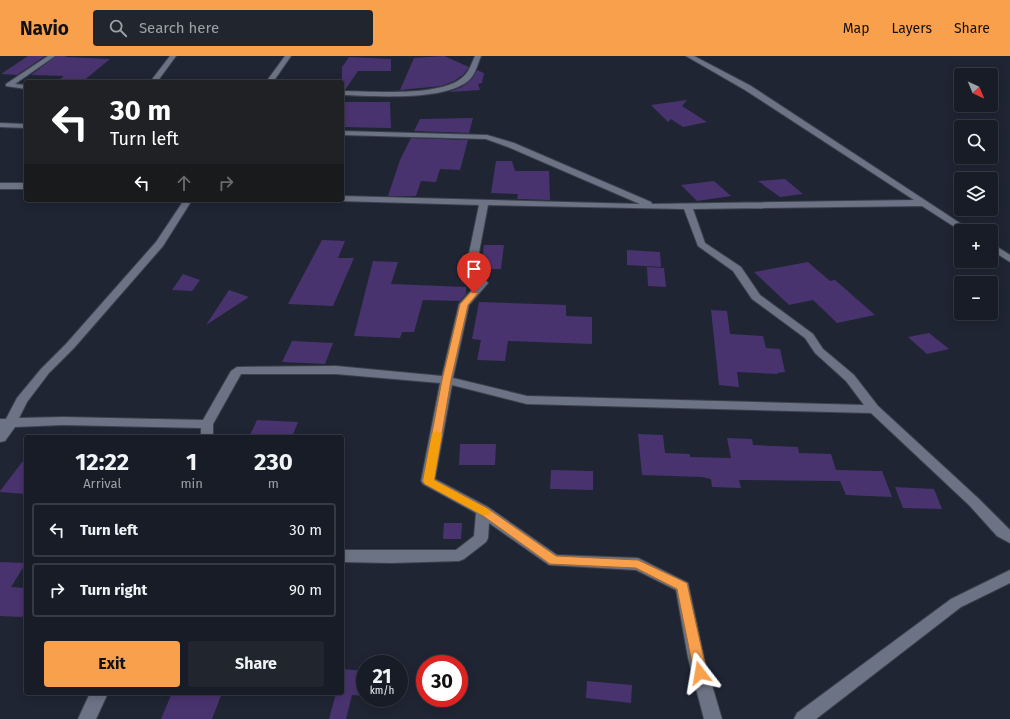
<!DOCTYPE html>
<html lang="en">
<head>
<meta charset="utf-8">
<style>
  body { margin:0; font-family:"Fira Sans",sans-serif; background:#20252e; color:#f1f3f6; height:100vh; display:flex; flex-direction:column; font-size:15px; white-space:nowrap }
  * { box-sizing:border-box; margin:0 }
  p { font-size:13px; color:#9ea1a7 }
  .icon { flex:none; width:22px; height:22px; fill:none; stroke:currentColor; stroke-width:2; stroke-linecap:round; stroke-linejoin:round }
  .map { position:relative; flex:1; overflow:hidden }
  .sheet { position:absolute; left:24px; top:379px; width:320px; height:260px; display:flex; flex-direction:column; background:#171c26; border-radius:4px; box-shadow:0 2px 10px #0003,0 0 0 1px #363a43 }
  .sheet>* { flex:none }
  .hud { position:absolute; left:24px; top:24px; width:320px; height:122px; border-radius:4px; box-shadow:0 2px 10px #0003,0 0 0 1px #363a43; background:#202124; color:#fff; overflow:hidden }
  .needle { width:26px; rotate:136deg }
  .controls { position:absolute; left:954px; top:12px; display:grid; gap:8px }
  .controls a { display:grid; place-items:center; width:44px; height:44px; border-radius:4px; background:#171c26; box-shadow:0 2px 10px #0003,0 0 0 1px #363a43; font-size:20px }
  .speed { position:absolute; left:356px; top:599px; display:flex; gap:8px; font-size:20px; font-weight:700; text-align:center }
  .speed>* { display:grid; place-content:center; width:52px; height:52px; border-radius:50%; background:#171c26; box-shadow:0 2px 10px #0003,0 0 0 1px #363a43; line-height:1 }
  .speed small { font-size:10px; font-weight:400 }
  .speed .limit { border:6px solid #d22; background:#fff; color:#111 }
  .pin { position:absolute; display:grid; place-items:center; width:34px; height:34px; color:#fff; margin:-41px -17px; border-radius:50% 50% 50% 0; rotate:-45deg; box-shadow:0 0 4px #0007 }
  .pin .icon { rotate:45deg }
  .me { position:absolute; width:44px; margin:-22px; rotate:346deg; stroke-linejoin:round; filter:drop-shadow(0 0 3px #0008) }
  .turn { display:flex; align-items:center; gap:14px; height:84px; padding:0 20px; font-size:18px }
  .turn .icon { width:52px; height:52px; stroke-width:2.5 }
  .turn b { display:block; font-size:28px; line-height:34px }
  .lanes { display:flex; align-items:center; height:38px; padding:0 20px; background:#0003; justify-content:center; gap:20px; direction:ltr }
  .lanes .off { opacity:.35 }
  .eta { display:flex; justify-content:space-evenly; align-items:center; height:68px; text-align:center }
  .eta b { font-size:24px; font-weight:700; line-height:28px }
  .cta { display:flex; gap:8px; margin-top:auto; padding:8px 20px }
  .cta a { flex:1; height:46px; border-radius:4px; background:#f9a04d; color:#111; font-size:16px; font-weight:700; line-height:46px; text-align:center }
  .cta a+a { background:#20252e; color:#f1f3f6 }
  ul { padding:0; list-style:none }
  li { display:flex; align-items:center; gap:12px; height:54px; margin:0 8px 6px; padding:0 12px; border:2px solid #363a43; border-radius:4px }
  li div { flex:1 }
  li b { display:block; font-size:15px }
  li em { font-style:normal }
  header { display:flex; align-items:center; gap:24px; box-sizing:border-box; height:56px; padding:0 20px; background:#f9a04d; color:#111 }
  header strong { font-size:19px }
  nav { display:flex; gap:22px; margin-inline-start:auto; font-size:14px }
  .search { width:280px; height:36px; background:#20252e; display:flex; align-items:center; gap:10px; box-sizing:border-box; padding:0 14px; border-radius:4px; color:#9ea1a7; font-size:15px }
  .map>svg:first-child { display:block }
  .building { fill:#49336f }
  .lines { fill:none; stroke-linecap:round; stroke-linejoin:round }
  .minor-casing { stroke:#3c414c; stroke-width:2 }
  .minor { fill:#6c7384; fill-rule:evenodd }
  .route { fill:#f9a04d; stroke:#a26832 }
  .slow { fill:#f59e0b }
</style>
</head>
<body>
<header>
<strong>Navio</strong>
<div class="search"><svg class="icon" aria-label="search" viewBox="0 0 24 24"><circle cx="10" cy="10" r="6"/><path d="M15 15l6 6"/></svg>Search here</div>
<nav><a>Map</a><a>Layers</a><a>Share</a></nav>
</header>
<div class="map">
<svg width="1010" height="663" viewBox="0 0 1010 663">
  <rect width="100%" height="100%" fill="#1f2533"/>
  <g class="building">
    <polygon points="28,0 45,0 17,19 1,18"/>
    <polygon points="56,0 67,0 65,1 110,3 82,26 58,25 64,20 31,19"/>
    <polygon points="444,0 469,11 464,18 454,25 441,30 400,34 414,2"/>
    <polygon points="349,1 391,3 391,15 358,15 345,34 342,34 342,11"/>
    <polygon points="477,14 484,17 482,27 478,28 480,34 449,36 462,31 472,23"/>
    <polygon points="687,44 682,50 707,66 683,71 671,63 668,66 651,49"/>
    <polygon points="342,46 390,46 391,72 342,71"/>
    <polygon points="473,62 469,77 414,75 420,63"/>
    <polygon points="411,82 468,84 460,114 440,113 436,126 421,125 416,140 388,140 400,104"/>
    <polygon points="496,105 512,105 515,115 549,115 550,144 517,143 518,138 491,137"/>
    <polygon points="785,123 803,138 780,141 758,125"/>
    <polygon points="714,125 731,140 697,145 681,129"/>
    <polygon points="322,184 345,185 338,202 354,202 333,250 288,248"/>
    <polygon points="484,189 504,189 501,213 481,213"/>
    <polygon points="627,194 660,196 661,211 627,209"/>
    <polygon points="373,205 398,206 391,228 466,231 466,238 460,245 423,244 414,276 402,276 400,282 354,280"/>
    <polygon points="808,206 830,225 835,224 875,259 837,267 813,244 789,249 754,216"/>
    <polygon points="647,211 664,212 666,231 648,230"/>
    <polygon points="183,218 200,224 192,235 172,234"/>
    <polygon points="229,234 249,241 206,269"/>
    <polygon points="479,246 566,249 566,260 592,261 592,288 508,285 505,305 477,304 481,284 472,283"/>
    <polygon points="711,254 727,255 730,278 763,280 766,292 780,293 785,316 777,317 778,318 737,316 739,331 719,329"/>
    <polygon points="929,277 949,293 927,298 908,281"/>
    <polygon points="292,285 333,287 325,308 282,306"/>
    <polygon points="257,364 298,366 292,381 249,381"/>
    <polygon points="638,378 663,379 665,397 690,398 690,401 731,402 727,382 752,383 753,389 798,391 799,397 831,398 836,414 882,415 892,441 846,439 840,425 739,424 741,432 712,431 711,423 702,421 642,419"/>
    <polygon points="460,388 496,388 495,409 459,409"/>
    <polygon points="26,401 26,438 0,436 0,435"/>
    <polygon points="551,414 593,415 593,434 550,433"/>
    <polygon points="895,431 934,433 942,453 903,452"/>
    <polygon points="444,467 462,467 461,483 443,483"/>
    <polygon points="0,506 26,507 11,531 26,532 26,555 22,561 0,560"/>
    <polygon points="342,613 365,615 365,640 352,639 346,663 329,663 336,637 342,637"/>
    <polygon points="587,625 632,629 631,647 586,642"/>
    <polygon points="172,637 222,637 212,663 161,663"/>
  </g>
  <g class="lines">
    <defs>
      <g id="minor">
        <polygon points="48,0 55,0 15,28 26,29 26,33 6,30 6,28"/>
        <polygon points="170,0 176,0 157,26 150,26"/>
        <polygon points="285,0 291,0 273,26 266,26"/>
        <path d="M475,0h6c-3,7 -5,16 -10,22 -21,24 -99,18 -129,17v-4c29,0 103,7 123,-16 5,-5 7,-13 10,-19z"/>
        <path d="M686,0h8l57,30 221,145h-11l-39,-25 -229,3 12,34 36,24 19,28 53,39 10,15 31,26 24,31 101,93 31,31v13l-13,-7 -28,-31 -98,-92 -344,-9 -75,-19 -17,94 53,28 69,48 81,3 50,25 16,75 18,61h-18l-16,-61 -12,-68 -40,-20 -87,-5 -60,-42 -1,15 -2,4 -22,17 -5,2 -68,2 -49,-1v-12h114l18,-14 2,-23 -53,-29 -2,-3 19,-98 -104,-9h-95l-28,50v13h-12v-9l-138,-3 -48,2 -10,14 -5,1v-23h6l11,-21 24,-29 25,-25 90,-102 28,-42h8l-29,46 -89,102 -25,25 -22,29 -8,16 44,-1 140,3 28,-49 6,-4 99,-1 106,10 17,-72 19,-21 -12,-15 13,-63 -140,-4 3,-1v-4l298,8 -132,-57 -22,-8 -144,-4v-4l145,4 27,8 137,59 1,2 262,-4 -169,-110zM488,149l196,4 14,37 35,25 19,28 53,39 10,15 31,28 18,24 -337,-9 -74,-18 16,-73 19,-22 -12,-15z"/>
        <polygon points="0,67 26,68 26,72 0,71"/>
        <rect x="0" y="127" width="26" height="6"/>
        <polygon points="991,187 1010,199 1010,206 991,194"/>
        <polygon points="1010,514 1010,527 961,551 816,663 794,663 797,657 951,543"/>
        <polygon points="90,637 108,637 96,663 78,663"/>
      </g>
    </defs>
    <use href="#minor" class="minor-casing"/>
    <use href="#minor" class="minor"/>
  </g>
  <polygon class="route" points="471,236 478,237 468,249 451,324 434,424 487,452 556,500 638,504 687,527 707,617 705,621 700,623 696,621 694,617 677,533 636,512 550,508 479,457 425,428 423,425 442,324 460,248"/>
  <polygon class="slow" points="437,375 442,378 434,424 489,454 491,456 489,459 482,459 425,428 423,425 432,378"/>
</svg>
<div class="controls">
<a><svg class="needle" viewBox="-14 -14 28 28"><path d="M0-13l5 13h-10z" fill="#e53935"/><path d="M0 13l5-13h-10z" fill="#9ea1a7"/></svg></a>
<a><svg class="icon" aria-label="search" viewBox="0 0 24 24"><circle cx="10" cy="10" r="6"/><path d="M15 15l6 6"/></svg></a>
<a><svg class="icon" aria-label="layers" viewBox="0 0 24 24"><path d="M12 4l9 5-9 5-9-5zM3 14l9 5 9-5"/></svg></a>
<a>+</a>
<a>−</a>
</div>
<div class="speed"><div>21<small>km/h</small></div><div class="limit">30</div></div>
<div class="pin" style="left:474px;top:237px;background:#d93025"><svg class="icon" aria-label="arrive" viewBox="0 0 24 24"><path d="M6 21V4h12l-3 4 3 4H6"/></svg></div>
<svg class="me" style="left:700px;top:617px" viewBox="-20 -20 40 40"><path d="M0-17L14 15 0 8-14 15z" fill="#f9a04d" stroke="#fff" stroke-width="4"/></svg>
<div class="hud">
<div class="turn"><svg class="icon" aria-label="left" viewBox="0 0 24 24"><path d="M17 20v-9H6M10 6l-5 5 5 5"/></svg><div><b>30 m</b>Turn left</div></div>
<div class="lanes"><svg class="icon" aria-label="left" viewBox="0 0 24 24"><path d="M17 20v-9H6M10 6l-5 5 5 5"/></svg><svg class="icon off" aria-label="ahead" viewBox="0 0 24 24"><path d="M12 20V5M6 11l6-6 6 6"/></svg><svg class="icon off" aria-label="right" viewBox="0 0 24 24"><path d="M7 20v-9h11M14 6l5 5-5 5"/></svg></div>
</div>
<section class="sheet">
<div class="eta">
<div><b>12:22</b><p>Arrival</p></div>
<div><b>1</b><p>min</p></div>
<div><b>230</b><p>m</p></div>
</div>
<ul>
<li><svg class="icon" aria-label="left" viewBox="0 0 24 24"><path d="M17 20v-9H6M10 6l-5 5 5 5"/></svg><div><b>Turn left</b></div><em>30 m</em></li>
<li><svg class="icon" aria-label="right" viewBox="0 0 24 24"><path d="M7 20v-9h11M14 6l5 5-5 5"/></svg><div><b>Turn right</b></div><em>90 m</em></li>
</ul>
<div class="cta"><a>Exit</a><a>Share</a></div>
</section>
</div>
</body>
</html>
